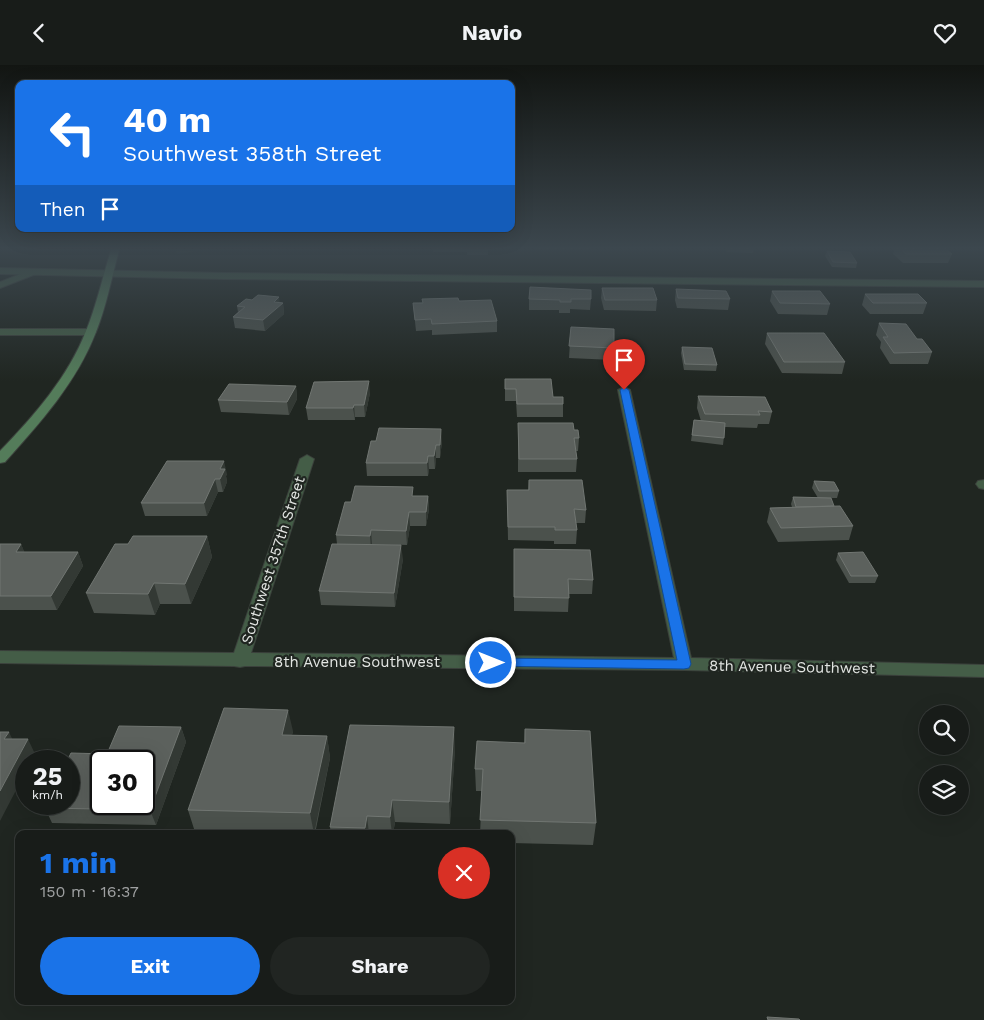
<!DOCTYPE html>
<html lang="en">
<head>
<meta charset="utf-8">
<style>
  body { margin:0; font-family:"Work Sans",sans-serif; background:#212522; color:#f1f3f6; height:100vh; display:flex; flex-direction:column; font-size:19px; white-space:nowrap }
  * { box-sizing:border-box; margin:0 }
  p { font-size:16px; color:#9fa1a2 }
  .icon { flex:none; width:28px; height:28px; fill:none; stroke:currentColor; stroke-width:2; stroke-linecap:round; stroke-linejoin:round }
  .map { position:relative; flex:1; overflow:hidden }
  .sheet { position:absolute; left:15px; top:765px; width:500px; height:175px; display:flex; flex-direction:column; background:#181c19; border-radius:10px; box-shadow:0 5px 20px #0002,0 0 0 1px #363a38 }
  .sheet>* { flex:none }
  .guide { position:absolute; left:15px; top:15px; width:500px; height:152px; border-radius:10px; box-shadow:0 5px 20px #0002,0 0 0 1px #363a38; background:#1a73e8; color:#fff; overflow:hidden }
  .controls { position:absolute; left:919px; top:640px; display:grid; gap:10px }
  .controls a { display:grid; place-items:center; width:50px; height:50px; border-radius:50%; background:#181c19; box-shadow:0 5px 20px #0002,0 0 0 1px #363a38; font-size:25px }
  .speed { position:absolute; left:15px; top:685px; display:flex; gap:10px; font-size:25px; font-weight:700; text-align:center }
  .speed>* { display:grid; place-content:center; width:65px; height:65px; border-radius:50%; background:#181c19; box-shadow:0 5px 20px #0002,0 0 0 1px #363a38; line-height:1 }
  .speed small { font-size:12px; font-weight:400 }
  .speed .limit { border:2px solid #111; border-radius:8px; background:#fff; color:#111 }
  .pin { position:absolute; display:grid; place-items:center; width:42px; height:42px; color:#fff; margin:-51px -21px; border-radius:50% 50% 50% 0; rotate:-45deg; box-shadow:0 0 5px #0007 }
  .pin .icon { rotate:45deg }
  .me { position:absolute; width:55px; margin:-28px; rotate:90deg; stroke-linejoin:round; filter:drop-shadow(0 0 4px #0008) }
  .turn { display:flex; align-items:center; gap:18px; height:105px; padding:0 25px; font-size:22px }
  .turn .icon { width:65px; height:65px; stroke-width:2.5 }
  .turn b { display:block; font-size:35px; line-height:42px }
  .then { display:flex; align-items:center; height:48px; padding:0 25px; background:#0003; gap:10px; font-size:19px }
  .round { display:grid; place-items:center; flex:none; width:52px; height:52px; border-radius:26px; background:#212522 }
  .summary { display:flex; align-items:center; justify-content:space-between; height:85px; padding:0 25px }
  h1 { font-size:30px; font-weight:700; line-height:38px; color:#1a73e8 }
  .action { display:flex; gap:10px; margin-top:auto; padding:10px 25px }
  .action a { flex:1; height:58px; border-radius:30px; background:#1a73e8; color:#fff; font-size:20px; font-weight:700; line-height:58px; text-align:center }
  .action a+a { background:#212522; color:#f1f3f6 }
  header { display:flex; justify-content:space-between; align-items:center; height:65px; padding:0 25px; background:#181c19; font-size:22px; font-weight:700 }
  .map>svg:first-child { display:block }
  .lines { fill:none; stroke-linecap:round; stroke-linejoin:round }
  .lane-casing { stroke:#3b413c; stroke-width:2 }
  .street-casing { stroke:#3b413c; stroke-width:2 }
  .secondary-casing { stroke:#3b413c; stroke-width:2 }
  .lane { fill:#445d47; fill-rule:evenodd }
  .street { fill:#445d47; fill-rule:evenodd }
  .secondary { fill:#547c5a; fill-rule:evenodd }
  .wall { fill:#4b514c }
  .shaded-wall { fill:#333934 }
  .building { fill:#5c615d; stroke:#717672; fill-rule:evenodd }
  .route { fill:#1a73e8; stroke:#114b97 }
  .labels { text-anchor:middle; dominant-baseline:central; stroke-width:4.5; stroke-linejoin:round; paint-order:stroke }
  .street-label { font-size:15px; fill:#e3e6e3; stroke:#202621 }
</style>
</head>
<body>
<header><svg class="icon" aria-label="back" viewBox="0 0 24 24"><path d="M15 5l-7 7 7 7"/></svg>Navio<svg class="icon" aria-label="heart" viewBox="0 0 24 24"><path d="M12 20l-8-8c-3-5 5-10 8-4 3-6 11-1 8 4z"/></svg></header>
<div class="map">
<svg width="984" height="955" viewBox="0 0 984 955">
  <rect width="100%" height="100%" fill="#202621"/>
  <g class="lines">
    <defs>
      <g id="lane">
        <polygon points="33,204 36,205 36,209 0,223 0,217"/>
        <polygon points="984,415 984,424 979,423 976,419 978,416"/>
      </g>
      <g id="street">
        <polygon points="0,203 224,208 984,216 984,222 224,214 0,209"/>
        <polygon points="0,264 91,264 96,267 91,270 0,270"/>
        <polygon points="624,322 630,325 691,593 984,600 984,612 684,605 245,601 240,602 234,601 0,598 0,586 234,588 300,394 307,390 314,394 251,588 674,593 618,325"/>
      </g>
      <path id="secondary" d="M112,182h8c-8,28 -13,58 -24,85 -19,50 -56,91 -91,130l-5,1v-12c34,-35 68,-74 86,-120 11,-27 17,-56 26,-84z"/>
    </defs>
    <use href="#lane" class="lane-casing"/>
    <use href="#street" class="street-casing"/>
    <use href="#secondary" class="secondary-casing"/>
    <use href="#lane" class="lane"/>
    <use href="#street" class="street"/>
    <use href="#secondary" class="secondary"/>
  </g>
  <g class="wall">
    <polygon points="433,182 488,182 488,190 467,190 467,187 433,187"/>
    <rect x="533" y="182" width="57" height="2"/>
    <polygon points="724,182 754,182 753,188 727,187"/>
    <polygon points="895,182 944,182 952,189 948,198 903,198 893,189"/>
    <polygon points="827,186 857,198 856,203 832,202 825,191"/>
    <polygon points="602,223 657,235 656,246 604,245 601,233"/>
    <polygon points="676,224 730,234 728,245 677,243 675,235"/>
    <polygon points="772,226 830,239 827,250 778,249 770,236"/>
    <polygon points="865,229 927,238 923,249 870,249 862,240"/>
    <polygon points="529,234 591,234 590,245 570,244 570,248 559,248 559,245 529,245"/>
    <polygon points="459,236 497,256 497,267 432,270 432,265 416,266 413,238"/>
    <polygon points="280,237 283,238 284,249 265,266 235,263 233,252 238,247 237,241"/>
    <polygon points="879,258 917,274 932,287 928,299 890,299 880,283 881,277 876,270"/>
    <polygon points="571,262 614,283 613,295 569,293"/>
    <polygon points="767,268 845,297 842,309 782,308 765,279"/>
    <polygon points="682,282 717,300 716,306 684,305 681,288"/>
    <polygon points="505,314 553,332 563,339 563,352 517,352 516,336 505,336"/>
    <polygon points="296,321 297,334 289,350 221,347 218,335"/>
    <polygon points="370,328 365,352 355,352 355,355 308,355 306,343"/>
    <polygon points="698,331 772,347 769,359 758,359 757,363 725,362 723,380 691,376 694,355 701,356 697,343"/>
    <polygon points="518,358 574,365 579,373 578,386 576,386 577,394 576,407 518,407"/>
    <polygon points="442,376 440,393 436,393 435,404 429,404 428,411 367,411 366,398"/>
    <polygon points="227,409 226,411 227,417 223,427 218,427 207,451 145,451 141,438"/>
    <polygon points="529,415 586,445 585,458 576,458 577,465 576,479 554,479 554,476 508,475 507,425 528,425"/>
    <polygon points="814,416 839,426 837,433 822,433 834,441 853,461 849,475 778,477 767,457 770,443 792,442 791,439 793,432 818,433 812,423"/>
    <polygon points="414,431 428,431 429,444 426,461 410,461 407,480 372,479 372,480 403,494 395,542 321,540 319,526 337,479 336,470 351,437"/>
    <polygon points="207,471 212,492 191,539 160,539 155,550 94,548 86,528 128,479"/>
    <polygon points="0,479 21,479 24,487 78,487 83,501 57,545 0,545"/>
    <polygon points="514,484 593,515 592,529 569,529 568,547 514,546"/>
    <polygon points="838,488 878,511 875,518 849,518 836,495"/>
    <polygon points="181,662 186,677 156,760 52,758 45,743 107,689"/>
    <polygon points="525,664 596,758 593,780 511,778 511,769 480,769 482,726 476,726 475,704 524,678"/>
    <polygon points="293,666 292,670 327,671 330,693 315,769 273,769 195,767 188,745"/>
    <polygon points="455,684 450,759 395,757 393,769 331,769 330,762"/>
  </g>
  <g class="shaded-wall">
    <polygon points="175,182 198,182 198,186 177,189"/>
    <polygon points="279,232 280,240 283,238 284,249 265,266 263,255 274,237"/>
    <polygon points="369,316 370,328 365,352 364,340"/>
    <polygon points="296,321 297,334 289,350 287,337"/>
    <polygon points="354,340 355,352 355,355 353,343"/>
    <polygon points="441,364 442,376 440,393 440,380"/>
    <polygon points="436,380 436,393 435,404 434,391"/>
    <polygon points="428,391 429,404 428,411 427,398"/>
    <polygon points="224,396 227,409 226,411 227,417 223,427 220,414 220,404"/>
    <polygon points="215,414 218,427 207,451 204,438"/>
    <polygon points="428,431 429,444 426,461 426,447"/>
    <polygon points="409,447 410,461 407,480 406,466"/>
    <polygon points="371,465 372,479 371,485 370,471"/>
    <polygon points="207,471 212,492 191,539 185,519"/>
    <polygon points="21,479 27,493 16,487"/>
    <polygon points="401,480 403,494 395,542 394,528"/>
    <polygon points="78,487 83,501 57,545 51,531"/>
    <polygon points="154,518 160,539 155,550 148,529"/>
    <polygon points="288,645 293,666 286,692 282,670"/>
    <polygon points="181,662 186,677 156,760 150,745"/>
    <polygon points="454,662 455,684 450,759 449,737"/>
    <polygon points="9,667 16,682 4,674"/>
    <polygon points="327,671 330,693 314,769 310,748"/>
    <polygon points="28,674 35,689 31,696 26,696 26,706 0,756 0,726"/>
    <polygon points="392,735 395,757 393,769 392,769 390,752"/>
    <polygon points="367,751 369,769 366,769 365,763"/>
  </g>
  <g class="building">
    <polygon points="899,182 944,182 952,189 906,189"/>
    <polygon points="827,186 850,187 857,198 833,197"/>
    <polygon points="530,222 591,225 591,234 571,234 571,237 560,237 560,235 529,234"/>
    <polygon points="602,223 653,223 657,235 605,235"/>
    <polygon points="676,224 726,226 730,234 678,233"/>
    <polygon points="772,226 820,226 830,239 780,238"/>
    <polygon points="865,229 918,229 927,238 873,238"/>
    <polygon points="258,230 279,232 274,237 283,238 263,255 233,252 245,242 237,241 246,234 252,235"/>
    <polygon points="458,233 459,236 491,235 497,256 432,259 431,254 415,255 413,238 423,238 422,234"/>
    <polygon points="879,258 906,259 917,274 922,274 932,287 894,288 883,272 888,272"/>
    <polygon points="571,262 614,264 614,283 569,281"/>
    <polygon points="767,268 824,268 845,297 784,297"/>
    <polygon points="682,282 712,283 717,300 685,299"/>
    <polygon points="505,314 551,314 553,332 563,332 563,339 517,339 516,324 505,324"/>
    <polygon points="369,316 364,340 354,340 353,343 306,343 314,317"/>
    <polygon points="229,319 296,321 287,337 218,335"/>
    <polygon points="698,331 765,332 772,347 758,346 760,350 705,349"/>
    <polygon points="694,355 725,358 724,373 692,370"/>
    <polygon points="518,358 573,358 574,365 578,365 579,373 574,373 577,394 519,394"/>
    <polygon points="379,363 441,364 440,380 436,380 434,391 428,391 427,398 366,398 371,376 376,376"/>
    <polygon points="167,396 224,396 220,404 225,404 220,414 215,414 204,438 141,438"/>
    <polygon points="529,415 582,415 586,445 574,444 577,465 555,465 555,462 508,462 507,425 529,425"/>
    <polygon points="814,416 834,417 839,426 819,426"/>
    <polygon points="355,421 413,422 412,431 428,431 426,447 409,447 406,466 371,465 370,471 336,470 345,437 351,437"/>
    <polygon points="793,432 831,433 834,441 796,442"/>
    <polygon points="840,441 853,461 781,463 770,443"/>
    <polygon points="133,471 207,471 185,519 154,518 148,529 86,528 115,479 128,479"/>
    <polygon points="0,479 21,479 16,487 78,487 51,531 0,531"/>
    <polygon points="332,479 401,480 394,528 319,526"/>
    <polygon points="514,484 590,485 593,515 568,514 569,533 514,532"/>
    <polygon points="863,487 878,511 851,511 838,488"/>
    <polygon points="224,643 288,645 282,670 327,671 310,748 188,745"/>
    <polygon points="350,660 454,662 449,737 392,735 390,752 367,751 365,763 330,762"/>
    <path d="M119,661l62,1 -31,83 -105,-2 2,-4h22v-43h-2l4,-8 36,1zM101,696h43v43h-43z"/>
    <polygon points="525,664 590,666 596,758 480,755 483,704 475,704 477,676 525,678"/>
    <polygon points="0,667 9,667 4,674 28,674 0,726"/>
    <polygon points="767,952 799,954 800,955 768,955"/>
  </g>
  <linearGradient id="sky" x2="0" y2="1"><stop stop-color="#121512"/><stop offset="0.58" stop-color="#3c474e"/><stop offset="1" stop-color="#3c474e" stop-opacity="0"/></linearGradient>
  <rect width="984" height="316" fill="url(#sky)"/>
  <polygon class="route" points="624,322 629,325 691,599 689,603 684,604 486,601 484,598 486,595 491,593 677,595 620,325"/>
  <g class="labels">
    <g class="street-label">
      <text transform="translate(273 495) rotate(-72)">Southwest 357th Street</text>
      <text x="357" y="597">8th Avenue Southwest</text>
      <text transform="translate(792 602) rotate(1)">8th Avenue Southwest</text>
    </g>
  </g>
</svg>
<div class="controls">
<a><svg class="icon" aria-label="search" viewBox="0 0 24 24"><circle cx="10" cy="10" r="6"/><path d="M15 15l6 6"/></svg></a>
<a><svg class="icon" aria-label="layers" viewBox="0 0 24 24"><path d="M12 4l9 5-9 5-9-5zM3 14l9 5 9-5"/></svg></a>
</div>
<div class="speed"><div>25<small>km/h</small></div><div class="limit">30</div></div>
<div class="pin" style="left:624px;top:325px;background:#d93025"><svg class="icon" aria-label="arrive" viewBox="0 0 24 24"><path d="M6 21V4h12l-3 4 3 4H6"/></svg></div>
<svg class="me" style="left:491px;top:598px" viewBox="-20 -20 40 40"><circle r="17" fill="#1a73e8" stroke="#fff" stroke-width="3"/><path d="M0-11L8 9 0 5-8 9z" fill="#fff"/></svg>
<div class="guide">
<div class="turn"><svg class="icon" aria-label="left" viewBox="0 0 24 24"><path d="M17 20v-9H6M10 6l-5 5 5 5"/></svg><div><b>40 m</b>Southwest 358th Street</div></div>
<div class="then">Then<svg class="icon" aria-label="arrive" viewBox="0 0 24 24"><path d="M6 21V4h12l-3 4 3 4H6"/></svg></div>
</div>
<section class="sheet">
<div class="summary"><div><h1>1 min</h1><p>150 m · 16:37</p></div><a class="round" style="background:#d93025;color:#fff"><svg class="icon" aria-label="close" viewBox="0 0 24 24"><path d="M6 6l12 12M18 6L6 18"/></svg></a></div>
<div class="action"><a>Exit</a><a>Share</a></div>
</section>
</div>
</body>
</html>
